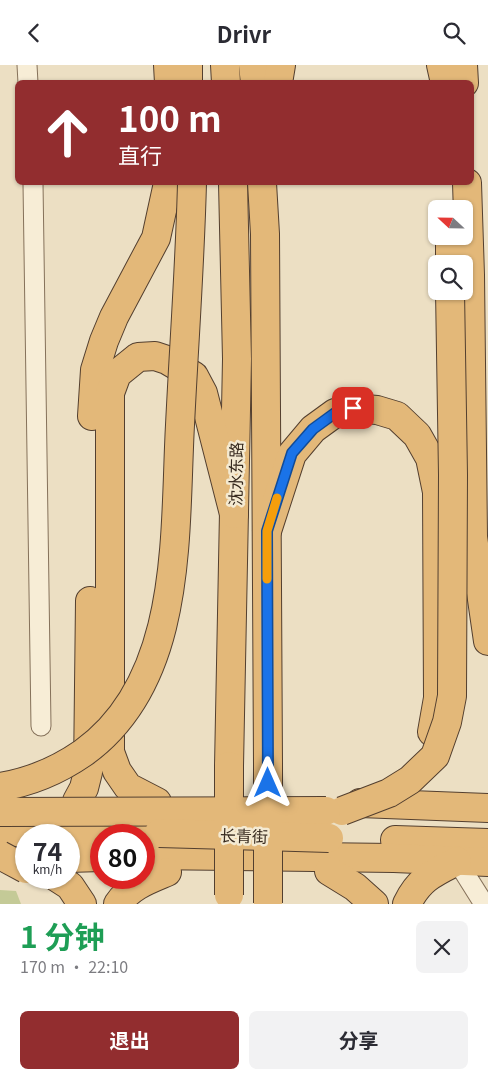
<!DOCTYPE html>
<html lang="zh">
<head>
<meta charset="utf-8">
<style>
  body { margin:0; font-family:Georgia,"Noto Sans SC",serif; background:#f2f2f3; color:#2b2b33; height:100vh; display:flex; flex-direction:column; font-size:19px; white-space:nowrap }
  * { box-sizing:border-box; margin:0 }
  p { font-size:16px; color:#7c7c81 }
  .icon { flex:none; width:28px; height:28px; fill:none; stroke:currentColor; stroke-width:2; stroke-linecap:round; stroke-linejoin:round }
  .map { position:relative; height:839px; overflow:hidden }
  .drawer { display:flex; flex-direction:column; background:#fff; flex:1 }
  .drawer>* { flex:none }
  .banner { position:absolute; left:15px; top:15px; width:459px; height:105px; border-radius:8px; box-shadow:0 1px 4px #0004; background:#922d2f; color:#fff; overflow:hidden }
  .needle { width:32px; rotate:292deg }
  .controls { position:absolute; left:428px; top:135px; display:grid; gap:10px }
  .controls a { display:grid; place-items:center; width:45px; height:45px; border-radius:8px; background:#fff; box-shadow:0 1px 4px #0004; font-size:25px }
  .speed { position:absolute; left:15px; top:759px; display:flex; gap:10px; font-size:25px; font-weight:700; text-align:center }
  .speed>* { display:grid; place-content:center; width:65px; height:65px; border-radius:50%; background:#fff; box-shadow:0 1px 4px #0004; line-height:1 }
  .speed small { font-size:12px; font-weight:400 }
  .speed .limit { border:8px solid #d22; background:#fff; color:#111 }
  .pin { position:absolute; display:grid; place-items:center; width:42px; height:42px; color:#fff; margin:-21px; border-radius:10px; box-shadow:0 2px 8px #0006 }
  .me { position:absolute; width:55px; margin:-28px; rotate:0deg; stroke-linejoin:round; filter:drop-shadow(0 0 4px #0008) }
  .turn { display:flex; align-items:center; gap:18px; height:105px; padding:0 20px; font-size:22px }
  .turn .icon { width:65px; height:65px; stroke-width:2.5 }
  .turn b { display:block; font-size:35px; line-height:42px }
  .round { display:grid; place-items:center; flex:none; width:52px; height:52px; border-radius:8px; background:#f2f2f3 }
  .overview { display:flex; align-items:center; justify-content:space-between; height:85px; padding:0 20px }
  h1 { font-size:30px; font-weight:700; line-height:38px; color:#1e9e55 }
  .button { display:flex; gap:10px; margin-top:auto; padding:10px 20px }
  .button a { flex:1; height:58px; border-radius:8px; background:#922d2f; color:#fff; font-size:20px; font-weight:700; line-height:58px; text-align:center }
  .button a+a { background:#f2f2f3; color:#2b2b33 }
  header { display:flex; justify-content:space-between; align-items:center; height:65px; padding:0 20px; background:#fff; font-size:22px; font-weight:700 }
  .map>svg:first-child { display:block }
  .green { fill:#c4ca97 }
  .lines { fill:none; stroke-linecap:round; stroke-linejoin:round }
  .minor-casing { stroke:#85715a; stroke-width:21 }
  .trunk-casing { stroke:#533f2f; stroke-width:30 }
  .minor { stroke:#f7edd6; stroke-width:19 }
  .trunk { stroke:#e3b879; stroke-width:28 }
  .trunk-bridge-casing { stroke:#533f2f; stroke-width:30; stroke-linecap:butt }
  .trunk-bridge { stroke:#e3b879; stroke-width:28 }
  .route-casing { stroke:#114b97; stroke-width:12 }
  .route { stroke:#1a73e8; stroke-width:9 }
  .slow { stroke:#f59e0b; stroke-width:9 }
  .labels { text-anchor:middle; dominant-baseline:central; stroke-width:5; stroke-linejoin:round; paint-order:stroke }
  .street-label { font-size:16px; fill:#36291e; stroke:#f4ead2 }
</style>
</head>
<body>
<header><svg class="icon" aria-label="back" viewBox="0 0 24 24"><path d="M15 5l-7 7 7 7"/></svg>Drivr<svg class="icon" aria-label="search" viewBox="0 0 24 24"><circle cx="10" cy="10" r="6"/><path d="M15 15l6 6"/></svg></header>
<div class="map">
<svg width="488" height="839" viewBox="0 0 488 839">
  <rect width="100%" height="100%" fill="#ecdfc3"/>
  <polygon class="green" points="0,825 16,826 21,839 0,839"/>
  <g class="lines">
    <defs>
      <g id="minor">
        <polyline points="27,0 28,18"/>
        <polyline points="33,118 41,661"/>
        <polyline points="457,796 484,839"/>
      </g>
      <g id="trunk">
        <polyline points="168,0 169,18"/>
        <polyline points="188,0 188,18"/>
        <polyline points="225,0 226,18"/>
        <polyline points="253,0 255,18"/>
        <polyline points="441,0 445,18"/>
        <polyline points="463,0 464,18"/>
        <polyline points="278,18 281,0"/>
        <polyline points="262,118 265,169 268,698"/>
        <polyline points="467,118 470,210 473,472 488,576"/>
        <polyline points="450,171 450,199"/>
        <polyline points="92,351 95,305 104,276 114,252 156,173 168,118"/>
        <polyline points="267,466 292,389 313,364 335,348 353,343 377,345 397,351 417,370 430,393 437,427 438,633 432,667"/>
        <polyline points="229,701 237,294 233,118"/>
        <polyline points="77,736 84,723 88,707 90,536"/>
        <polyline points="157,737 128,722 117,706 110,687 110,328 117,309 138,292 155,291 167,295 194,311 203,328 234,449"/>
        <polyline points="360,738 488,743"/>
        <polyline points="0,767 159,768"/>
        <polyline points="395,775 488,778"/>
        <polyline points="144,790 394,793 488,797"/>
        <polyline points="69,793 101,792"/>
        <polyline points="329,806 355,822 374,839"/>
        <polyline points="56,812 70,821 82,839"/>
        <path d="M118,839c12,-18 30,-24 49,-32"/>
        <path d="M407,839c12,-25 26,-31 50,-43"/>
      </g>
    </defs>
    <use href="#minor" class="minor-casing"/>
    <use href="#trunk" class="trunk-casing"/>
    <use href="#minor" class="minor"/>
    <use href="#trunk" class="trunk"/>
    <defs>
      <g id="trunk-bridge">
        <path d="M0,722c31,-5 57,-16 83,-34 101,-72 91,-218 97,-328 4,-81 10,-162 12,-242"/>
        <polyline points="342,746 389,728 410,715 435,691 447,657 452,631 453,410 450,226"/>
        <polyline points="0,747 326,746"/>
        <polyline points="159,768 329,773"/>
        <polyline points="0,790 26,804"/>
        <polyline points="229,830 229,701"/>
        <polyline points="268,838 268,698"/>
      </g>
    </defs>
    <use href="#trunk-bridge" class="trunk-bridge-casing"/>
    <use href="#trunk-bridge" class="trunk-bridge"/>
  </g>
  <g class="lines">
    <defs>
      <polyline id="route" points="268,718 267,466 292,388 313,364 335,348 353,343"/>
    </defs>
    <use href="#route" class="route-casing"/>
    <use href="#route" class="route"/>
    <polyline class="slow" points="267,514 267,466 277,433"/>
  </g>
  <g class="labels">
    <g class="street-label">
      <text transform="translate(235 409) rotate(-89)">沈水东路</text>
      <text transform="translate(244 770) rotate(2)">长青街</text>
    </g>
  </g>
</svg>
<div class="controls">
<a><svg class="needle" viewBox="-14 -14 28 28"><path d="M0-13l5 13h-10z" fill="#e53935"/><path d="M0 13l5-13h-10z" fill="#7c7c81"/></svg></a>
<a><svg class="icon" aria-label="search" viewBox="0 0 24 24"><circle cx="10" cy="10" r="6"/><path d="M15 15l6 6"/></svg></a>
</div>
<div class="speed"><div>74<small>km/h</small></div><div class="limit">80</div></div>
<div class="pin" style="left:353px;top:343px;background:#d93025"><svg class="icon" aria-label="arrive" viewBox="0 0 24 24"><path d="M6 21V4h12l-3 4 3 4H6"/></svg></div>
<svg class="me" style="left:268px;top:718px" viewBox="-20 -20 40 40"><path d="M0-17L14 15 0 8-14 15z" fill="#1a73e8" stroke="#fff" stroke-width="4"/></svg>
<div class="banner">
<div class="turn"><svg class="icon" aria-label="ahead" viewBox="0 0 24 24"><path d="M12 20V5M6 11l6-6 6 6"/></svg><div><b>100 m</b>直行</div></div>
</div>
</div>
<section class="drawer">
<div class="overview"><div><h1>1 分钟</h1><p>170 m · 22:10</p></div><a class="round"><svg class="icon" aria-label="close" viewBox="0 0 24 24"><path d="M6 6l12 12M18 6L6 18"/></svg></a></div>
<div class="button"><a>退出</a><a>分享</a></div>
</section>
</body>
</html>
